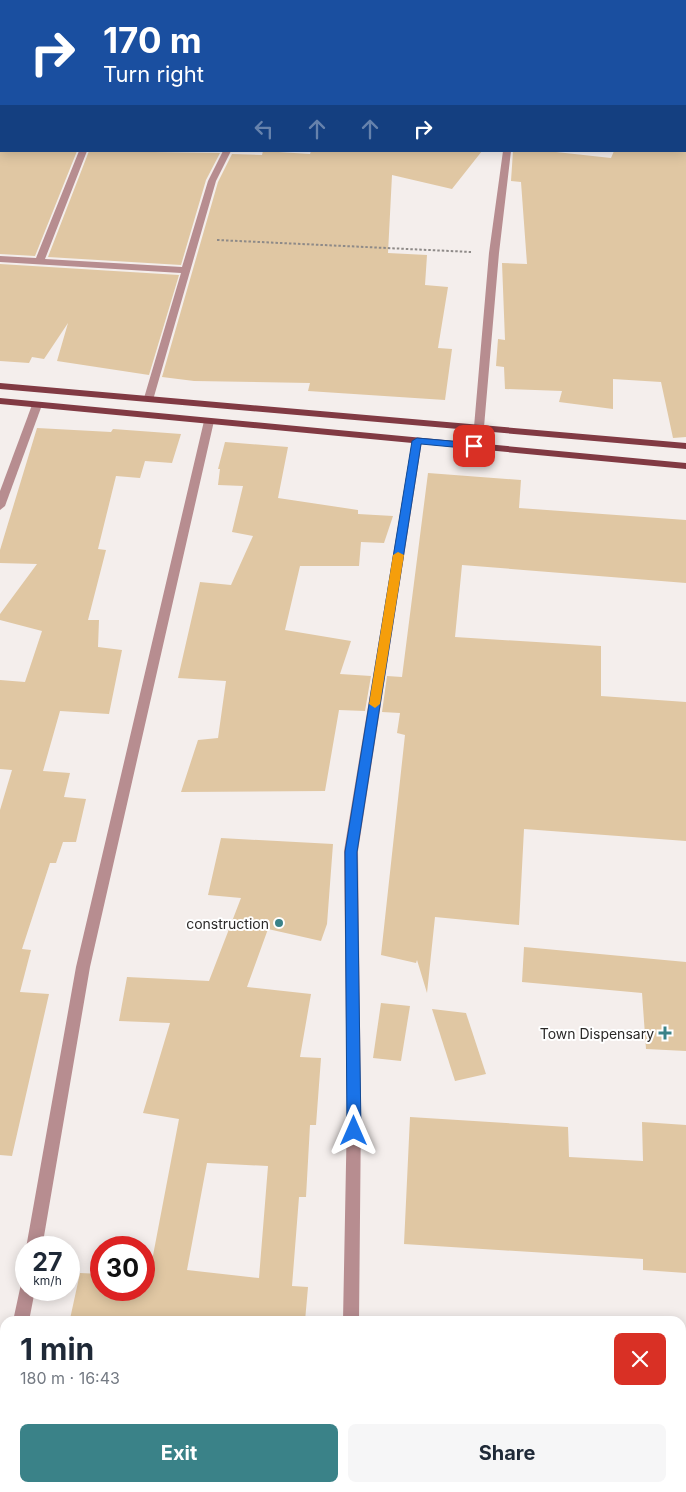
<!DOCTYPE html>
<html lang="en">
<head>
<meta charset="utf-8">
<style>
  body { margin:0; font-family:Inter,sans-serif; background:#f6f6f7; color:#1f2937; height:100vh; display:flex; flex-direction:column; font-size:19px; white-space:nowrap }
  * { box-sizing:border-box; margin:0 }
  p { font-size:16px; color:#747a83 }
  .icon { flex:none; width:28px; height:28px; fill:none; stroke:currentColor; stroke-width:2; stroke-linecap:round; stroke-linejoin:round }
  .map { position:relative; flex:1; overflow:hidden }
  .side { position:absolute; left:0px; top:1316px; width:686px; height:176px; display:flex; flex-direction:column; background:#fff; border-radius:15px 15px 0 0; box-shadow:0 2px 12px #0003 }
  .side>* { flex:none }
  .banner { position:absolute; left:0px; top:0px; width:686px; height:152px; box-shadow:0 2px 12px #0003; background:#1a4fa0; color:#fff; overflow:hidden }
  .speed { position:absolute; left:15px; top:1236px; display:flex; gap:10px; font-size:25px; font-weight:700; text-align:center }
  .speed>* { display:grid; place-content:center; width:65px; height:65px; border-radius:50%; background:#fff; box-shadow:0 2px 12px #0003; line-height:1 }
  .speed small { font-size:12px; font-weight:400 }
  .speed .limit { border:8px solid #d22; background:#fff; color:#111 }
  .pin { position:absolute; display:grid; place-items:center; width:42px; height:42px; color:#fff; margin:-21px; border-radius:10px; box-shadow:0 2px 8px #0006 }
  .me { position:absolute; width:55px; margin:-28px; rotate:0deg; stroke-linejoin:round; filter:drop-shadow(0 0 4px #0008) }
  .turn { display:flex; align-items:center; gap:18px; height:105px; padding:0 20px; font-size:22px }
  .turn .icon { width:65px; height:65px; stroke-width:2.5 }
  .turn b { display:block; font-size:35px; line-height:42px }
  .lanes { display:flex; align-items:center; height:48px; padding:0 20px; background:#0003; justify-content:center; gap:25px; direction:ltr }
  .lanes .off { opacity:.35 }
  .round { display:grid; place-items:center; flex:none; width:52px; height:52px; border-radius:8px; background:#f6f6f7 }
  .overview { display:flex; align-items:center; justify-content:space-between; height:85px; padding:0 20px }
  h1 { font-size:30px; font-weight:700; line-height:38px }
  .button { display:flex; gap:10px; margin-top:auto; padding:10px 20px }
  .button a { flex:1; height:58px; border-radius:8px; background:#3a8288; color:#fff; font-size:20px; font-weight:700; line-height:58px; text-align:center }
  .button a+a { background:#f6f6f7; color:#1f2937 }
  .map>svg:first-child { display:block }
  .building { fill:#e0c7a3; fill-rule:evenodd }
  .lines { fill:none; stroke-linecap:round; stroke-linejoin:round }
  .path { stroke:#8e8a88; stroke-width:2; stroke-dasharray:2.5 2; stroke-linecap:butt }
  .street { fill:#b78d90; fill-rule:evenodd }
  .primary { fill:#813a43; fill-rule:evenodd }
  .route { fill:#1a73e8; stroke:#114b97 }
  .slow { fill:#f59e0b }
  .poi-dot { fill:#3a8288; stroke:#fff; stroke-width:2 }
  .labels { text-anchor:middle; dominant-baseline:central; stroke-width:4; stroke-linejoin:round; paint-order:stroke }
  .poi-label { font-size:14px; fill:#2b2928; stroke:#fff; text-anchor:end }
</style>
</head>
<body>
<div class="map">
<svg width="686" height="1492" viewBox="0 0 686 1492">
  <rect width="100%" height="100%" fill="#f4eeec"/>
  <g class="building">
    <polygon points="0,151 77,151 35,256 0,254"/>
    <polygon points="89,151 220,153 206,180 181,265 48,257"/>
    <polygon points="263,151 310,154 311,151 482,151 452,189 392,175 388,253 427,255 425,285 448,287 438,348 452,349 445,400 308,391 310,383 194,381 162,377 218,182 232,154 262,155"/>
    <polygon points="513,151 547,151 611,158 614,151 686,151 686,437 673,438 661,382 613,379 613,409 559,402 562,391 505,389 504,367 496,366 498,339 505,340 502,263 527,264 521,182 511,181"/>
    <polygon points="0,264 179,275 149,375 57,361 68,323 44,359 32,357 29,363 0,361"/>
    <polygon points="37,428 111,432 113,429 181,434 172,463 145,461 140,478 116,476 98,549 106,550 88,620 99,620 98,647 122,650 109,714 60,711 43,771 70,773 64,797 86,799 76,842 63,842 56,863 50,863 22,949 31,950 20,992 49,994 12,1156 0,1155 0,810 12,770 0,769 0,680 25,682 42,631 0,620 0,614 37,564 0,563 0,550"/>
    <polygon points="225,442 288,447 278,498 358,510 358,514 393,516 384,543 361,542 359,566 300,566 285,630 351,641 340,674 371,676 365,711 339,710 325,791 181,792 198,740 218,738 226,681 178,678 200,582 231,585 253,536 232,532 243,486 218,485 220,469 218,469"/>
    <polygon points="428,473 521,480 519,508 686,520 686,583 462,565 455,637 601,646 601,696 686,702 686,841 524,829 519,925 435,917 427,993 417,960 416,963 381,955 405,735 397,733 400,713 382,712 387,676 402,677"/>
    <path d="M221,838l112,6 -6,80 -6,17 -53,-12 -21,58 64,7 -11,63 21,1 -5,67h-6l-4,72h-7l-7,89 16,1 -3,34h-207l-28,-2 10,-46 21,1v16h43v-24h7l28,-147 -36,-6 27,-90 -51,-2 8,-44 82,4 32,-83 -33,-3zM207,1163l61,3 -9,112 -72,-8z"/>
    <polygon points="524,947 686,962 686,1051 646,1049 642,993 522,982"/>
    <polygon points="381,1003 410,1006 401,1061 373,1058"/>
    <polygon points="432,1009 466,1013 486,1074 455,1081"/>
    <polygon points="410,1117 568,1127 569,1157 643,1161 642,1122 686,1125 686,1273 643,1270 643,1259 404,1244"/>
  </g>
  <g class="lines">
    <polyline class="path" points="217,240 471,252"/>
    <g class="street">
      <rect x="519" y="0" width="8" height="1"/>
      <rect x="0" y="87" width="1" height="4"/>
      <polygon points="79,151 87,151 45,259 182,267 208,181 223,151 231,151 216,181 153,400 145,400 144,398 181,273 0,262 0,256 36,258"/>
      <polygon points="503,151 511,151 499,253 484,427 479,430 474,427 489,253"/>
      <polygon points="37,402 42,405 5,506 0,510 0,491 32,405"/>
      <polygon points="209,418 214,421 90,967 42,1248 26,1248 76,967 204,421"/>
      <polygon points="417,438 422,441 358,851 361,1112 359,1321 343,1321 347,1112 344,851 412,441"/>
      <polygon points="26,1282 26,1290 35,1290 29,1321 13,1321 21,1284"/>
      <rect x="681" y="1334" width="5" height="16"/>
      <polygon points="5,1407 5,1452 0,1454 0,1410"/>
      <rect x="329" y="1488" width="18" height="4"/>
    </g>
    <g class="primary">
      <polygon points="0,383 686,443 686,449 0,389"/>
      <polygon points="0,398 686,463 686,469 0,404"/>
    </g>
  </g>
  <polygon class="route" points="417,438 474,443 479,446 474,449 421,444 357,852 361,1131 359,1135 354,1137 349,1135 347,1131 345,852 412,441"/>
  <polygon class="slow" points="398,552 404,555 380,704 375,708 369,704 393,555"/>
  <g class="poi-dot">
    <circle cx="279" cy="923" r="5"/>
    <path d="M662.5 1025.5h5v5h5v5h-5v5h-5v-5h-5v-5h5z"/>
  </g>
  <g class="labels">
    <g class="poi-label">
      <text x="269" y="923">construction</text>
      <text x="654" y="1033">Town Dispensary</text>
    </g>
  </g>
</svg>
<div class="speed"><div>27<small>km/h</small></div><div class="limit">30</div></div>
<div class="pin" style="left:474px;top:446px;background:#d93025"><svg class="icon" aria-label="arrive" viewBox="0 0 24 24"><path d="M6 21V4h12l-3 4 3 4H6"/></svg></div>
<svg class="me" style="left:354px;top:1131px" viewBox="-20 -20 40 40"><path d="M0-17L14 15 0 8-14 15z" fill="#1a73e8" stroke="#fff" stroke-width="4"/></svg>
<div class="banner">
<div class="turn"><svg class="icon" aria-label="right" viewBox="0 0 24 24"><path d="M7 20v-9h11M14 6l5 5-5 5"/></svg><div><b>170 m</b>Turn right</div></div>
<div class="lanes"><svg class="icon off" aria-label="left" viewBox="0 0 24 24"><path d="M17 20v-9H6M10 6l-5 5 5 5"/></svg><svg class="icon off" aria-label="ahead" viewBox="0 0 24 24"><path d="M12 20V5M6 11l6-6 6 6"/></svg><svg class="icon off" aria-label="ahead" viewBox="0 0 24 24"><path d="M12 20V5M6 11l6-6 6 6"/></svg><svg class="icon" aria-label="right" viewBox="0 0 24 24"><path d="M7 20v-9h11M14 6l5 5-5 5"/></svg></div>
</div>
<section class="side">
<div class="overview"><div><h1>1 min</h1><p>180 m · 16:43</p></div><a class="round" style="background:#d93025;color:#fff"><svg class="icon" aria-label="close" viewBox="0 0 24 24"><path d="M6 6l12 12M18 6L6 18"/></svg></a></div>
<div class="button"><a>Exit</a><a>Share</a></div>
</section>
</div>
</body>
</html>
